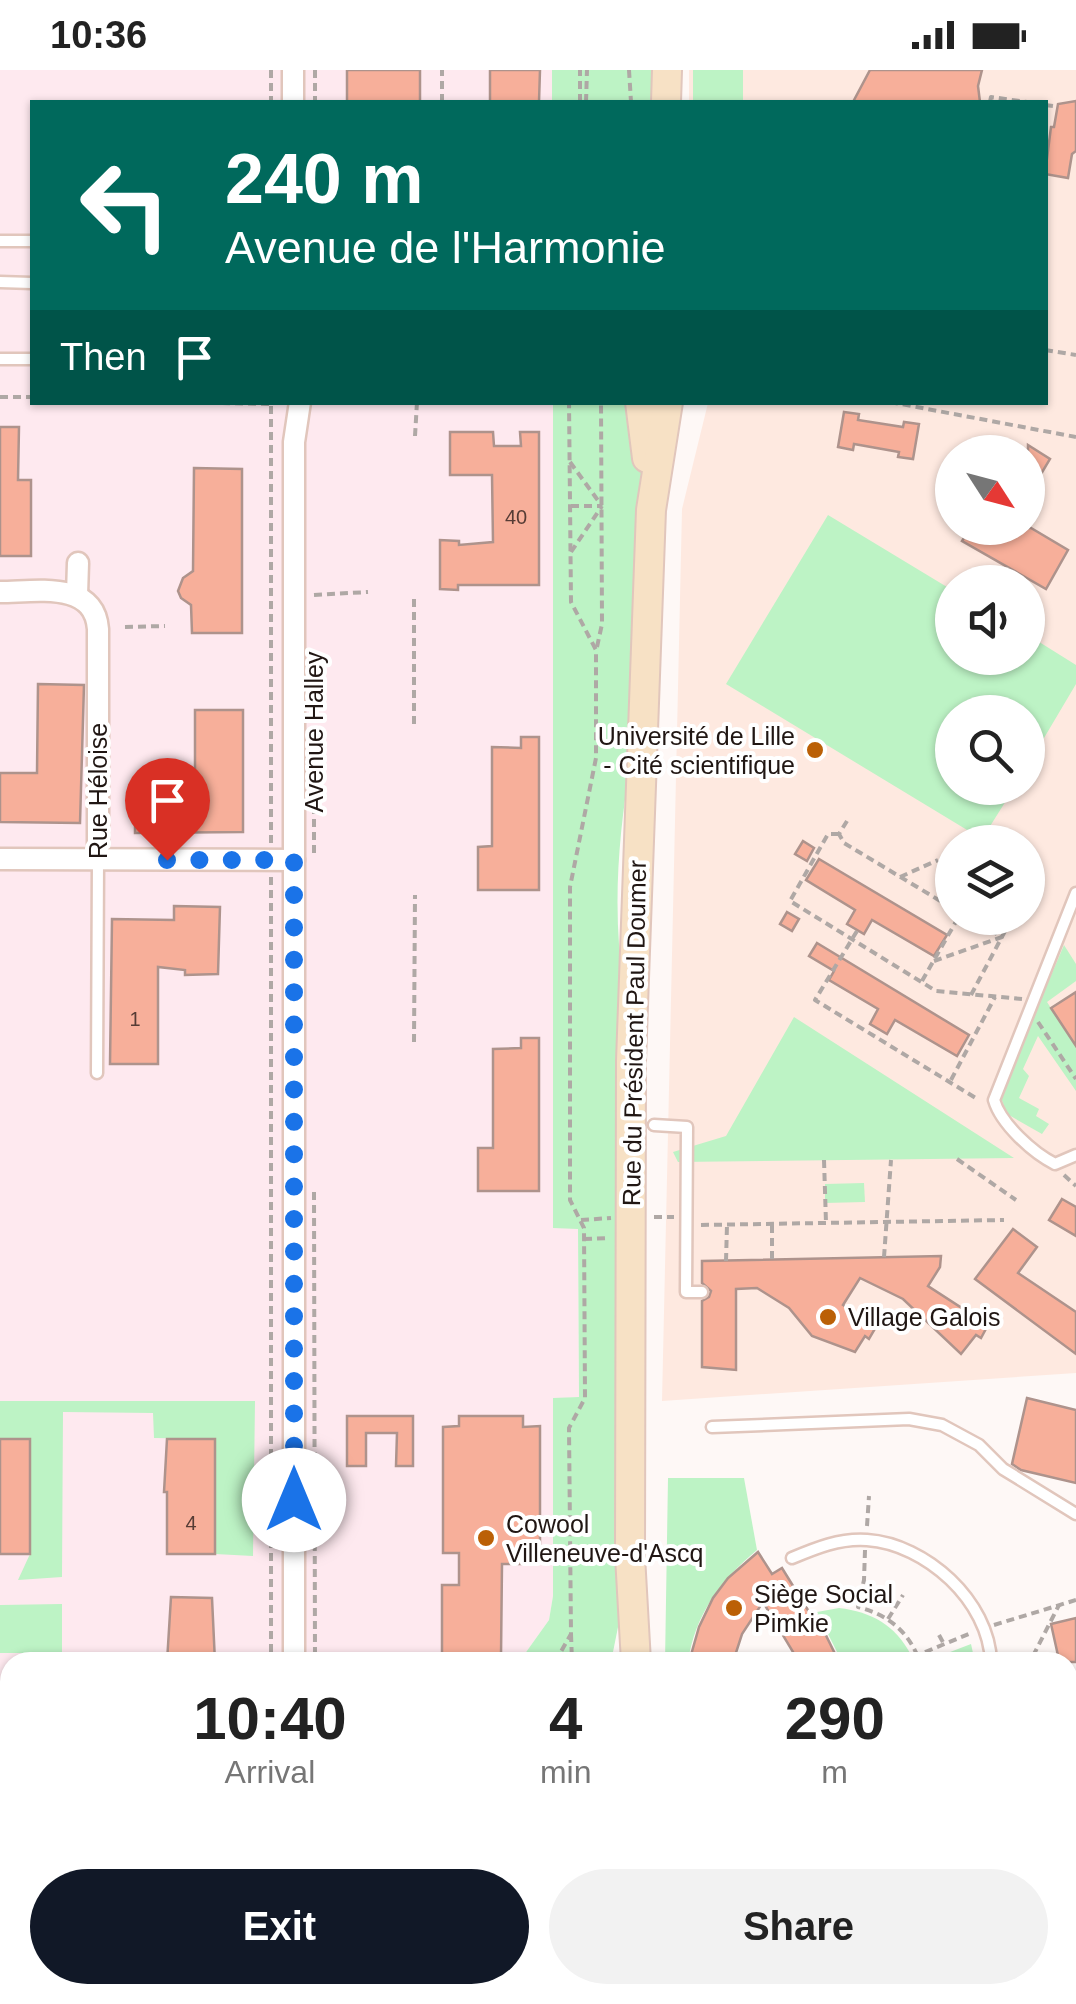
<!DOCTYPE html>
<html lang="en">
<head>
<meta charset="utf-8">
<style>
  body { margin:0; font-family:Arial,sans-serif; background:#f2f2f2; color:#222; height:100vh; display:flex; flex-direction:column; font-size:38px; white-space:nowrap }
  * { box-sizing:border-box; margin:0 }
  p { font-size:32px; color:#767676 }
  .icon { flex:none; width:55px; height:55px; fill:none; stroke:currentColor; stroke-width:2; stroke-linecap:round; stroke-linejoin:round }
  .map { position:relative; flex:1; overflow:hidden }
  .sheet { position:absolute; left:0px; top:1582px; width:1078px; height:352px; display:flex; flex-direction:column; background:#fff; border-radius:30px 30px 0 0; box-shadow:0 2px 8px #0004 }
  .sheet>* { flex:none }
  .top-card { position:absolute; left:30px; top:30px; width:1018px; height:305px; border-radius:0px; box-shadow:0 2px 8px #0004; background:#00695c; color:#fff; overflow:hidden }
  .needle { width:65px; rotate:126deg }
  .tools { position:absolute; left:935px; top:365px; display:grid; gap:20px }
  .tools a { display:grid; place-items:center; width:110px; height:110px; border-radius:50%; background:#fff; box-shadow:0 2px 8px #0004; font-size:50px }
  .pin { position:absolute; display:grid; place-items:center; width:85px; height:85px; color:#fff; margin:-102px -42px; border-radius:50% 50% 50% 0; rotate:-45deg; box-shadow:0 0 10px #0007 }
  .pin .icon { rotate:45deg }
  .me { position:absolute; width:110px; margin:-55px; rotate:0deg; stroke-linejoin:round; filter:drop-shadow(0 0 8px #0008) }
  .turn { display:flex; align-items:center; gap:35px; height:210px; padding:0 30px; font-size:45px }
  .turn .icon { width:130px; height:130px; stroke-width:2.5 }
  .turn b { display:block; font-size:70px; line-height:85px }
  .then { display:flex; align-items:center; height:95px; padding:0 30px; background:#0003; gap:20px; font-size:38px }
  .eta { display:flex; justify-content:space-evenly; align-items:center; height:170px; text-align:center }
  .eta b { font-size:60px; font-weight:700; line-height:70px }
  .primary-button { display:flex; gap:20px; margin-top:auto; padding:20px 30px }
  .primary-button a { flex:1; height:115px; border-radius:60px; background:#111827; color:#fff; font-size:40px; font-weight:700; line-height:115px; text-align:center }
  .primary-button a+a { background:#f2f2f2; color:#222 }
  .status { display:flex; justify-content:space-between; align-items:center; height:70px; padding:0 50px; background:#fff; direction:ltr }
  .status svg { height:28px; fill:currentColor }
  .map>svg:first-child { display:block }
  .commercial { fill:#fee9ef }
  .industrial { fill:#f3ecfd }
  .built { fill:#fee9e0; fill-rule:evenodd }
  .green { fill:#bdf3c5 }
  .building { fill:#f7af9a; stroke:#ae938c; stroke-width:2.5 }
  .lines { fill:none; stroke-linecap:round; stroke-linejoin:round }
  .service-casing { stroke:#e1c6bc; stroke-width:15 }
  .minor-casing { stroke:#e1c6bc; stroke-width:25 }
  .tertiary-casing { stroke:#e1c6bc; stroke-width:30 }
  .secondary-casing { stroke:#e1c6bc; stroke-width:32 }
  .path { stroke:#afa8a5; stroke-width:4; stroke-dasharray:8 5; stroke-linecap:butt }
  .service { stroke:#fff; stroke-width:10 }
  .minor { stroke:#fff; stroke-width:20 }
  .tertiary { stroke:#fff; stroke-width:25 }
  .secondary { stroke:#f7e1c5; stroke-width:28 }
  .route { stroke:#1a73e8; stroke-width:18; stroke-dasharray:0 32.4 }
  .poi-dot { fill:#bb6006; stroke:#fff; stroke-width:4 }
  .labels { text-anchor:middle; dominant-baseline:central; stroke-width:8; stroke-linejoin:round; paint-order:stroke }
  .number-label { font-size:20px; fill:#563c35 }
  .street-label { font-size:25px; fill:#201613; stroke:#fff }
  .poi-label { font-size:25px; fill:#201613; stroke:#fff; text-anchor:start }
</style>
</head>
<body>
<div class="status"><b>10:36</b><svg viewBox="0 0 49 12"><path d="M0 12V9h3v3zM5 12V6h3v6zM10 12V3h3v9zM15 12V0h3v12zM26 1h20v11H26zM47 4h2v5h-2z"/></svg></div>
<div class="map">
<svg width="1076" height="1934" viewBox="0 0 1076 1934">
  <rect width="100%" height="100%" fill="#fef8f6"/>
  <polygon class="commercial" points="0,0 552,0 552,32 32,32 32,332 553,333 553,1157 578,1158 579,1327 553,1329 553,1526 549,1550 519,1592 10,1592 10,1925 468,1925 464,1934 0,1934"/>
  <polygon class="industrial" points="1068,1903 1076,1905 1076,1934 582,1934 589,1925 1068,1925"/>
  <path class="built" d="M689,0h387v1303l-414,28 20,-892 26,-106 337,-1v-300h-356zM952,382h76v76h-76zM952,512h76v76h-76zM952,642h76v76h-76zM952,772h76v76h-76z"/>
  <g class="green">
    <polygon points="552,0 658,0 656,32 552,32"/>
    <rect x="693" y="0" width="50" height="32"/>
    <path d="M553,333h81l9,66 -12,292c-13,75 -19,152 -7,227l-4,629 -9,45h-92l30,-42 4,-24v-198l26,-1 -1,-168 -25,-1z"/>
    <polygon points="828,445 952,520 952,588 1028,588 1028,565 1076,595 1076,614 1028,695 1028,642 952,642 952,718 1014,718 982,769 726,614"/>
    <polygon points="1064,875 1076,894 1076,911 1047,932 1076,976 1076,1021 1038,966 1023,999 1029,1006 1019,1028 1039,1039 1036,1046 1049,1054 1042,1064 1007,1044 1000,1025"/>
    <polygon points="794,947 1014,1088 678,1092 673,1082 726,1066"/>
    <polygon points="864,1113 865,1132 825,1133 825,1114"/>
    <polygon points="0,1331 255,1331 253,1486 215,1484 215,1369 154,1368 153,1343 63,1342 62,1507 18,1510 30,1484 0,1369"/>
    <path d="M668,1408h76l13,72c-36,30 -62,64 -69,112h-23z"/>
    <polygon points="62,1534 62,1592 32,1592 31,1583 0,1583 0,1535"/>
    <path d="M839,1538c33,4 56,17 72,47l-19,7h-50l-25,-50z"/>
    <polygon points="971,1574 975,1592 924,1592"/>
    <rect x="0" y="1777" width="10" height="43"/>
    <polygon points="468,1925 533,1925 529,1934 464,1934"/>
  </g>
  <g class="building">
    <rect x="347" y="0" width="73" height="32"/>
    <polygon points="490,0 540,0 539,32 490,32"/>
    <polygon points="870,0 982,0 978,16 980,32 853,32"/>
    <polygon points="1076,31 1076,81 1072,84 1068,108 1045,104 1051,57 1054,57 1058,34"/>
    <polygon points="844,342 859,344 858,350 903,357 904,352 919,354 913,389 898,387 899,382 854,374 853,380 838,377"/>
    <polygon points="0,357 19,357 18,410 31,410 31,486 0,486"/>
    <polygon points="450,362 493,362 494,376 521,376 520,362 539,362 539,515 458,515 458,520 440,519 440,470 459,471 459,475 493,472 492,405 450,405"/>
    <polygon points="1028,375 1050,389 1028,426"/>
    <polygon points="194,398 242,399 242,563 192,563 191,535 181,528 178,521 183,508 193,501"/>
    <polygon points="970,458 1031,458 1068,480 1046,519 962,471"/>
    <polygon points="38,614 84,615 80,753 0,752 0,703 37,703"/>
    <polygon points="195,640 243,640 243,762 135,763 135,714 195,714"/>
    <polygon points="521,667 539,667 539,820 478,820 478,777 492,776 492,677 521,678"/>
    <polygon points="803,771 814,778 807,791 795,784"/>
    <polygon points="819,789 947,865 934,886 872,850 864,864 847,854 855,840 806,810"/>
    <polygon points="174,836 220,837 218,904 185,905 185,900 158,897 158,994 110,994 112,849 174,850"/>
    <polygon points="787,842 799,849 792,861 780,854"/>
    <polygon points="817,873 969,965 957,986 895,950 887,964 870,954 878,939 829,910 834,901 809,886"/>
    <polygon points="1076,922 1076,976 1051,938"/>
    <polygon points="521,968 539,968 539,1121 478,1121 478,1078 493,1078 493,979 521,978"/>
    <polygon points="1062,1129 1076,1137 1076,1166 1049,1150"/>
    <polygon points="1013,1159 1037,1177 1018,1203 1076,1242 1076,1284 975,1209"/>
    <polygon points="941,1186 940,1197 928,1216 988,1255 981,1268 976,1265 961,1284 903,1229 860,1208 843,1235 876,1257 869,1269 865,1266 855,1282 812,1266 789,1238 757,1218 736,1219 736,1300 702,1297 702,1231 709,1227 711,1221 702,1213 702,1191"/>
    <polygon points="1027,1328 1076,1340 1076,1413 1021,1400 1012,1394"/>
    <polygon points="347,1346 413,1346 413,1396 396,1396 397,1363 366,1363 366,1396 347,1396"/>
    <polygon points="459,1346 523,1346 523,1357 540,1356 540,1483 523,1483 523,1494 502,1494 501,1586 490,1586 490,1592 451,1592 451,1585 442,1584 442,1515 459,1515 459,1483 443,1483 443,1357 459,1356"/>
    <rect x="0" y="1369" width="30" height="115"/>
    <polygon points="167,1369 215,1369 215,1484 167,1484 167,1422 164,1422"/>
    <polygon points="758,1482 772,1504 782,1498 811,1545 815,1543 839,1592 799,1592 763,1532 742,1564 733,1592 689,1592 699,1557 713,1528 728,1508"/>
    <polygon points="171,1527 212,1528 215,1592 167,1592"/>
    <polygon points="1076,1548 1076,1592 1063,1592 1063,1589 1059,1590 1051,1554"/>
  </g>
  <g class="lines">
    <defs>
      <g id="service">
        <polyline points="0,171 32,171"/>
        <polyline points="0,212 32,213"/>
        <polyline points="0,289 32,289"/>
        <path d="M1076,823l-82,207c7,24 39,53 61,64l21,-9"/>
        <polyline points="97,1003 98,790"/>
        <polyline points="654,1055 687,1057 686,1222 702,1222"/>
        <polyline points="712,1357 909,1349 942,1355 979,1375 1003,1399 1076,1444"/>
        <path d="M792,1488c24,-10 48,-20 75,-18 59,4 122,61 124,122"/>
        <polyline points="49,1934 50,1925"/>
        <polyline points="889,1934 891,1925"/>
      </g>
      <g id="minor">
        <polyline points="293,0 293,32"/>
        <path d="M0,522c35,0 94,-12 98,37v231"/>
        <polyline points="77,525 78,493"/>
        <polyline points="0,789 294,790"/>
        <polyline points="294,1592 294,372 300,332"/>
        <polyline points="0,1753 10,1753"/>
        <polyline points="1068,1753 1076,1748"/>
      </g>
      <polyline id="tertiary" points="1068,1876 1076,1878"/>
      <g id="secondary">
        <polyline points="666,32 667,0"/>
        <polyline points="640,332 647,388"/>
        <polyline points="636,1592 630,1486 631,991 651,440 668,332"/>
        <polyline points="547,1934 552,1925"/>
      </g>
    </defs>
    <use href="#service" class="service-casing"/>
    <use href="#minor" class="minor-casing"/>
    <use href="#tertiary" class="tertiary-casing"/>
    <use href="#secondary" class="secondary-casing"/>
    <g class="path">
      <polyline points="271,0 271,32"/>
      <polyline points="315,0 315,32"/>
      <polyline points="629,0 631,32"/>
      <polyline points="442,32 442,0"/>
      <polyline points="580,32 580,0"/>
      <polyline points="586,32 587,0"/>
      <polyline points="990,32 991,27 1027,32"/>
      <polyline points="1045,35 1053,36"/>
      <polyline points="1045,280 1076,285"/>
      <polyline points="0,327 32,327"/>
      <polyline points="170,332 270,334"/>
      <polyline points="890,332 1076,367"/>
      <polyline points="415,366 417,332"/>
      <polyline points="570,392 602,436"/>
      <polyline points="571,436 602,436"/>
      <polyline points="571,482 602,436"/>
      <polyline points="314,525 368,522"/>
      <polyline points="125,557 165,556"/>
      <polyline points="597,577 602,554 601,332"/>
      <polyline points="314,632 314,783"/>
      <polyline points="414,654 414,529"/>
      <polyline points="847,751 839,764 844,773 952,838"/>
      <polyline points="839,764 828,764 790,831 936,921 1022,929"/>
      <polyline points="271,773 271,332"/>
      <polyline points="271,807 271,1592"/>
      <polyline points="900,807 938,790"/>
      <polyline points="857,861 815,930 979,1030"/>
      <polyline points="934,891 1002,867 968,848"/>
      <polyline points="922,911 958,848"/>
      <polyline points="971,925 1012,848"/>
      <polyline points="1038,952 1076,1009"/>
      <polyline points="414,972 415,825"/>
      <polyline points="951,1010 995,927"/>
      <polyline points="957,1089 1016,1130"/>
      <polyline points="824,1090 826,1153"/>
      <polyline points="1064,1105 1076,1116"/>
      <polyline points="314,1122 315,1592"/>
      <polyline points="654,1147 674,1147"/>
      <polyline points="581,1150 611,1148"/>
      <polyline points="701,1155 1004,1150"/>
      <polyline points="584,1169 609,1168"/>
      <polyline points="884,1187 891,1090"/>
      <polyline points="772,1189 772,1154"/>
      <polyline points="726,1191 727,1155"/>
      <polyline points="867,1456 869,1426"/>
      <path d="M865,1480l-1,30 -6,27c31,8 51,25 62,55"/>
      <polyline points="888,1549 903,1525"/>
      <polyline points="994,1555 1076,1530"/>
      <polyline points="571,1564 572,1592"/>
      <polyline points="939,1565 944,1574"/>
      <polyline points="1033,1586 1059,1535"/>
      <polyline points="555,1592 571,1564 569,1358 585,1328 584,1158 570,1130 570,817 596,688 596,580 571,532 569,332"/>
      <polyline points="901,1592 971,1563"/>
      <polyline points="0,1732 10,1731"/>
      <polyline points="0,1777 10,1777"/>
      <polyline points="316,1925 316,1934"/>
      <polyline points="503,1934 508,1925"/>
    </g>
    <use href="#service" class="service"/>
    <use href="#minor" class="minor"/>
    <use href="#tertiary" class="tertiary"/>
    <use href="#secondary" class="secondary"/>
  </g>
  <g class="lines">
    <polyline class="route" points="167,790 294,790 294,1430"/>
  </g>
  <g class="poi-dot">
    <circle cx="815" cy="680" r="10"/>
    <circle cx="828" cy="1247" r="10"/>
    <circle cx="486" cy="1468" r="10"/>
    <circle cx="734" cy="1538" r="10"/>
  </g>
  <g class="labels">
    <g class="number-label">
      <text x="516" y="447">40</text>
      <text x="135" y="949">1</text>
      <text x="191" y="1453">4</text>
    </g>
    <g class="street-label">
      <text transform="translate(314 662) rotate(-90)">Avenue Halley</text>
      <text transform="translate(98 721) rotate(-90)">Rue Héloise</text>
      <text transform="translate(634 963) rotate(-89)">Rue du Président Paul Doumer</text>
    </g>
    <g class="poi-label">
      <text x="795" y="666" text-anchor="end">Université de Lille<tspan x="795" dy="29">‐ Cité scientifique</tspan></text>
      <text x="848" y="1247">Village Galois</text>
      <text x="506" y="1454">Cowool<tspan x="506" dy="29">Villeneuve-d'Ascq</tspan></text>
      <text x="754" y="1524">Siège Social<tspan x="754" dy="29">Pimkie</tspan></text>
    </g>
  </g>
</svg>
<div class="tools">
<a><svg class="needle" viewBox="-14 -14 28 28"><path d="M0-13l5 13h-10z" fill="#e53935"/><path d="M0 13l5-13h-10z" fill="#767676"/></svg></a>
<a><svg class="icon" aria-label="sound" viewBox="0 0 24 24"><path d="M4 9h4l5-4v14l-5-4H4zM17 9q2 3 0 6"/></svg></a>
<a><svg class="icon" aria-label="search" viewBox="0 0 24 24"><circle cx="10" cy="10" r="6"/><path d="M15 15l6 6"/></svg></a>
<a><svg class="icon" aria-label="layers" viewBox="0 0 24 24"><path d="M12 4l9 5-9 5-9-5zM3 14l9 5 9-5"/></svg></a>
</div>
<div class="pin" style="left:167px;top:790px;background:#d93025"><svg class="icon" aria-label="arrive" viewBox="0 0 24 24"><path d="M6 21V4h12l-3 4 3 4H6"/></svg></div>
<svg class="me" style="left:294px;top:1430px" viewBox="-20 -20 40 40"><circle r="19" fill="#fff"/><path d="M0-13L10 11 0 6-10 11z" fill="#1a73e8"/></svg>
<div class="top-card">
<div class="turn"><svg class="icon" aria-label="left" viewBox="0 0 24 24"><path d="M17 20v-9H6M10 6l-5 5 5 5"/></svg><div><b>240 m</b>Avenue de l'Harmonie</div></div>
<div class="then">Then<svg class="icon" aria-label="arrive" viewBox="0 0 24 24"><path d="M6 21V4h12l-3 4 3 4H6"/></svg></div>
</div>
<section class="sheet">
<div class="eta">
<div><b>10:40</b><p>Arrival</p></div>
<div><b>4</b><p>min</p></div>
<div><b>290</b><p>m</p></div>
</div>
<div class="primary-button"><a>Exit</a><a>Share</a></div>
</section>
</div>
</body>
</html>
